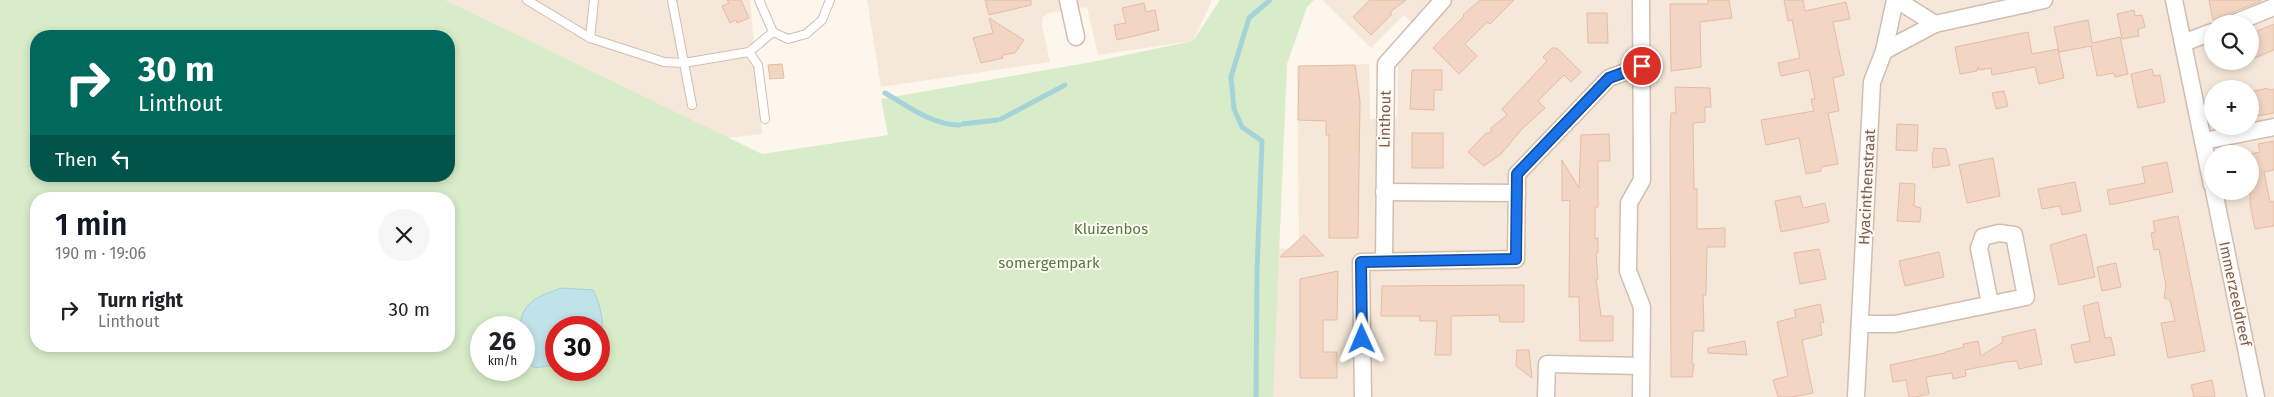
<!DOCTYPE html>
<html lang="en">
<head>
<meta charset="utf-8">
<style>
  body { margin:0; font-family:"Fira Sans",sans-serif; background:#f6f6f6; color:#202124; height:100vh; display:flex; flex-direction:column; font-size:19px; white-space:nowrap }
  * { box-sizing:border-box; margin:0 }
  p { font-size:16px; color:#757577 }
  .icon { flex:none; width:28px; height:28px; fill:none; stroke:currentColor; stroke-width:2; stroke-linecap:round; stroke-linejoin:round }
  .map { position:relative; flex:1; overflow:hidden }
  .drawer { position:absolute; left:30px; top:192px; width:425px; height:160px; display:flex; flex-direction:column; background:#fff; border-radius:20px; box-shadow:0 2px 8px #0003 }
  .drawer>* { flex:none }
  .banner { position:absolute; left:30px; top:30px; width:425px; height:152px; border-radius:20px; box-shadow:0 2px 8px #0003; background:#00695c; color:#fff; overflow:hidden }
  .fabs { position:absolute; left:2204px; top:15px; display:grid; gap:10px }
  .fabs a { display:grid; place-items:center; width:55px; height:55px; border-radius:50%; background:#fff; box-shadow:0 2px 8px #0003; font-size:25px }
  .speed { position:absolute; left:470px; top:316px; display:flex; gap:10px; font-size:25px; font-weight:700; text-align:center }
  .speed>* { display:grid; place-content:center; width:65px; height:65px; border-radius:50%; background:#fff; box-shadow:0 2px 8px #0003; line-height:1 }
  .speed small { font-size:12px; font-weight:400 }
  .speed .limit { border:8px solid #d22; background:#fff; color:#111 }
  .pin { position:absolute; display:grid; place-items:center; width:42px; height:42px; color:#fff; margin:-21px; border:2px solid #fff; border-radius:50%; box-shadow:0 1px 5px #0007 }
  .me { position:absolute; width:55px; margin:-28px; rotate:359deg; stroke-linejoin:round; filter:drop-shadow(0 0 4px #0008) }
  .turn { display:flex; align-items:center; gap:18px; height:105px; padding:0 25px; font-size:22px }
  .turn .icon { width:65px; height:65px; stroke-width:2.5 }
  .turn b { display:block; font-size:35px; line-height:42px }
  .then { display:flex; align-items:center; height:48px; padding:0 25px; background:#0003; gap:10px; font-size:19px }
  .round { display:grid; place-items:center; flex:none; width:52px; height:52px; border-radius:26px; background:#f6f6f6 }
  .head { display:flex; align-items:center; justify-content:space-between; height:85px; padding:0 25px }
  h1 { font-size:30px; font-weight:600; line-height:38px; color:#111827 }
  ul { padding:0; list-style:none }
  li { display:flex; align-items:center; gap:15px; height:65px; padding:0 25px }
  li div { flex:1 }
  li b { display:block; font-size:19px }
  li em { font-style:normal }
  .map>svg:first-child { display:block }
  .residential { fill:#f5e8da; fill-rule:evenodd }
  .green { fill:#d8ecc9; fill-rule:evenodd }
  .water { fill:#bfe3e8; stroke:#a5d3da }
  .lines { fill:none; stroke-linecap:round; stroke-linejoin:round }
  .stream { stroke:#a5d3da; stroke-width:5 }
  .building { fill:#f3d5c3; stroke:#e6bba3 }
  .service-casing { stroke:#d1beb0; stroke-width:10 }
  .minor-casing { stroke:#d1beb0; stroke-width:19 }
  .service { stroke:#fff; stroke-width:8 }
  .minor { stroke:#fff; stroke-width:16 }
  .route-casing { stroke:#114b97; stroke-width:12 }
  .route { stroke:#1a73e8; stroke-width:9 }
  .labels { text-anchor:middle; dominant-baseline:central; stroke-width:4; stroke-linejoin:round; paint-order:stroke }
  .street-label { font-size:15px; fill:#7a5c4d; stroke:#fffaf3 }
  .park-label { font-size:15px; fill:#537a41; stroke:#fffaf3 }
</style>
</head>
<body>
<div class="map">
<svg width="2274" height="397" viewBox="0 0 2274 397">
  <rect width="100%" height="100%" fill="#fdf6ec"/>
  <g class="residential">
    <polygon points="445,0 750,0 762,134 726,138"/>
    <polygon points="867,0 1212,0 1193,41 1098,55 1087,7 1049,13 1043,17 1042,25 1050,62 881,87"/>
    <path d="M1322,0h952v397h-1005l-1,-148 31,-1 -2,-182 72,-2 1,55 27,-2 1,-55 26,-29 -20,-18 -33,33zM2212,24h38v37h-38zM2212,89h38v37h-38zM2212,154h38v37h-38z"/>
  </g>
  <path class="green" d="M0,0h445l317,154 126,-19 -7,-36 211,-37 101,-21 27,-41h94l-7,7 -20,57 -14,333h-1273zM36,36h413v140h-413zM36,199h413v147h-413zM481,328h43v42h-43zM556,328h43v42h-43z"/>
  <path class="water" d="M561,288l32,2c8,14 14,44 6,59v-21h-43v37l-21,3 -11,-8v-32l-4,-1c2,-27 19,-30 41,-39z"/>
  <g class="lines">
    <g class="stream">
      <path d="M885,93c23,13 47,32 74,32"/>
      <polyline points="1001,119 1065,85"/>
      <polyline points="963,124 997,120"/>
      <polyline points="1256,397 1257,270 1262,141 1242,127 1234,109 1231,77 1249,18 1270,0"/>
    </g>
  </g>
  <g class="building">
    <polygon points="727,0 741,0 749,18 737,23 736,20 730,23 722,6 729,3"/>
    <polygon points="985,0 1031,0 1031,5 989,15"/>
    <polygon points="1370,0 1406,0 1390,12 1392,14 1371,35 1353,17"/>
    <polygon points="1480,0 1514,0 1490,24 1487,22 1465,44 1477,56 1459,74 1433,48 1464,16 1463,15"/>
    <polygon points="1708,0 1729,0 1732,18 1700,22 1701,67 1671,71 1670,4 1708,4"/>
    <polygon points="1784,0 1803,0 1805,11 1846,2 1850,19 1833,22 1844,75 1833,78 1839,111 1828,113 1838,164 1821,167 1821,171 1806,174 1799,138 1766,145 1761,120 1814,111 1811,99 1815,99 1809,70 1781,76 1778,63 1800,58 1792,20 1788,21"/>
    <polygon points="2209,0 2260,0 2261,1 2213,20"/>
    <polygon points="1144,3 1146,12 1155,10 1159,30 1117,40 1114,25 1126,23 1122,8"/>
    <polygon points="2134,10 2135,16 2142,15 2145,27 2138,29 2139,36 2122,39 2117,14"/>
    <polygon points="1587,13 1607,13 1608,43 1588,43"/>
    <polygon points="989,18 1024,40 1015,53 1002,55 1003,58 981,63 973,38 993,33"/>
    <polygon points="2088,20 2092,43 2120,37 2128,74 2115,77 2114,73 2097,76 2091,46 2059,52 2054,27"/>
    <polygon points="2274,24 2274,50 2250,60 2250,34"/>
    <polygon points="2028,32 2032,54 2058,49 2064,78 2039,84 2035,67 1992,75 1991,68 1979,70 1978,67 1977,71 1960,74 1955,47"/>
    <polygon points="1552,48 1557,48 1581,72 1571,82 1564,75 1538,101 1545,108 1522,129 1501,154 1484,166 1468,152 1486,133 1491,133 1491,128 1507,115 1502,109 1547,61 1543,57"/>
    <polygon points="782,64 784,78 770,79 768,65"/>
    <polygon points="1355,65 1360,101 1358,238 1329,238 1329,135 1326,135 1326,121 1298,120 1299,66"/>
    <polygon points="2152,69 2154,76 2160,75 2165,102 2138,108 2131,74"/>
    <polygon points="1412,70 1442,70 1442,90 1434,90 1434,110 1410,109"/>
    <polygon points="1675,87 1710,88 1711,107 1705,107 1705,122 1693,123 1694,189 1697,189 1697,229 1725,228 1725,247 1707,247 1706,295 1703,295 1704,331 1693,331 1692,364 1694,364 1692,377 1671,377 1670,131 1671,113 1676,113"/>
    <polygon points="2268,88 2269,90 2274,89 2274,113 2250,117 2250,92"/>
    <polygon points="2004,91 2008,106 1996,109 1992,93"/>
    <polygon points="1897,124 1918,125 1917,151 1896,150"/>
    <rect x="1412" y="133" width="31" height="35"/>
    <polygon points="1609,134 1610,161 1598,161 1598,207 1595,207 1595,239 1598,238 1598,253 1596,253 1598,279 1596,279 1601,316 1613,316 1613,341 1580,341 1579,297 1569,297 1570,200 1562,201 1562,160 1579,188 1581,135"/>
    <polygon points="2274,141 2274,170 2264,172 2270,202 2274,201 2274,226 2255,229 2250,204 2250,154 2260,152 2258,144"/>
    <polygon points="1934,148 1946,149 1950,165 1933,168 1932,156"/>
    <polygon points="1993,158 2000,196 1967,203 1959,165"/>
    <polygon points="2167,162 2173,192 2110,205 2107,190 2145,183 2142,167"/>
    <polygon points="2075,182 2081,211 2062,215 2060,206 2042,209 2038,189"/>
    <polygon points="1900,183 1915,184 1914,206 1921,208 1920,222 1897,221"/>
    <polygon points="1800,196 1803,208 1825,203 1829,222 1781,232 1775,201"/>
    <polygon points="2178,216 2205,351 2168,358 2161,323 2175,321 2170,300 2164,298 2166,286 2159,249 2154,250 2151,233 2155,232 2153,221"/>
    <polygon points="2086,234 2095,277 2059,285 2050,245"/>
    <polygon points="1304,235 1324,256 1280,257"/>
    <polygon points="1819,249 1826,279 1800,284 1794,253"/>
    <polygon points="1939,252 1944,277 1905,286 1899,261"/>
    <polygon points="2116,263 2121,287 2102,291 2097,267"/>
    <polygon points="1338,271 1337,320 1323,320 1323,352 1337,352 1337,378 1300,378 1300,279"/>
    <polygon points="1524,285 1524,322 1500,322 1499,315 1451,316 1451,355 1435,355 1437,321 1420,321 1420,316 1381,316 1382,286"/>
    <polygon points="2098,302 2105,338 2111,337 2115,355 2075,363 2071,345 2090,341 2083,306"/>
    <polygon points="1820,304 1824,322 1820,323 1822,335 1802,340 1813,393 1792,397 1778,397 1773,380 1788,376 1777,322 1796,317 1794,310"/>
    <polygon points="2035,329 2042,364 2019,369 2017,361 2006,362 1965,370 1966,376 1953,379 1952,373 1926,377 1929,394 1915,397 1909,397 1906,380 1893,382 1890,365 1945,353 1945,352 1964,347 1963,344 1978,341 1981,356 2003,342 2002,337"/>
    <polygon points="1745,341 1747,355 1708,353 1708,348"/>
    <polygon points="1517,350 1529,350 1532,378 1516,366"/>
    <polygon points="2212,380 2215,397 2194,397 2191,385"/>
  </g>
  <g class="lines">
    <defs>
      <g id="service">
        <polyline points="527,0 590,38 664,62 684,63 692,105"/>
        <polyline points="672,0 684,63 749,52 773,32"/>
        <polyline points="759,0 773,32 788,39 806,34 822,20 830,0"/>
        <polyline points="590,38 594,0"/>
        <polyline points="749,52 758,65 765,119"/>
      </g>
      <g id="minor">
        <polyline points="1068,0 1076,37"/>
        <polyline points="1641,0 1642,180 1629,203 1628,271 1642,307 1641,397"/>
        <polyline points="1897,0 1935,24"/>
        <polyline points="2174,0 2212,185"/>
        <polyline points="2232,24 2274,7"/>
        <polyline points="2183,43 2212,32"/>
        <polyline points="1884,51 1935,24 2044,0"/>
        <polyline points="2204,141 2274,127"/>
        <polyline points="2214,191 2256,397"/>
        <polyline points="1384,192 1517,193"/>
        <polyline points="1384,260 1386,64 1443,0"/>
        <polyline points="1860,324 1895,324 2026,297 2014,235 1999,233 1983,237 1979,248 1990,304"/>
        <polyline points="1363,397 1361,262 1516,259 1517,174 1609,78 1642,66"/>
        <polyline points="1546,397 1547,364 1641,366"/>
        <polyline points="1856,397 1872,82 1884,51 1895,0"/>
      </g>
    </defs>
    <use href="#service" class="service-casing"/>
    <use href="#minor" class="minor-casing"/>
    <use href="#service" class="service"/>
    <use href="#minor" class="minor"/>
  </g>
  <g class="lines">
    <defs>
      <polyline id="route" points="1362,339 1361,262 1516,259 1517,174 1609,78 1642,66"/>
    </defs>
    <use href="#route" class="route-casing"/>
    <use href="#route" class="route"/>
  </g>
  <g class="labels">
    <g class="street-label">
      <text transform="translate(1385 119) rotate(-89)">Linthout</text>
      <text transform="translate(1867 187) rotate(-87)">Hyacinthenstraat</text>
      <text transform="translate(2235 294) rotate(78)">Immerzeeldreef</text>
    </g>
    <g class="park-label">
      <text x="1111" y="229">Kluizenbos</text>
      <text x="1049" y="263">somergempark</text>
    </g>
  </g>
</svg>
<div class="fabs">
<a><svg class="icon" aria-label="search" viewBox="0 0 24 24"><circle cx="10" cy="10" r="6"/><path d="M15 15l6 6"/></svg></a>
<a>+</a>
<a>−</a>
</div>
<div class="speed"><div>26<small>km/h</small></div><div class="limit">30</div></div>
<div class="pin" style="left:1642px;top:66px;background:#d93025"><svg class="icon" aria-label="arrive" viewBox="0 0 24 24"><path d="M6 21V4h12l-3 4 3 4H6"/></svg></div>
<svg class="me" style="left:1362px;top:339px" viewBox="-20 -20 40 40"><path d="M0-17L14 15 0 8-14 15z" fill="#1a73e8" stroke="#fff" stroke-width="4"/></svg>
<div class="banner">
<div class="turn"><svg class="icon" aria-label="right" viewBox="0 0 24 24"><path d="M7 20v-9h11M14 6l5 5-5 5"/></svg><div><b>30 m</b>Linthout</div></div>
<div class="then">Then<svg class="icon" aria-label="left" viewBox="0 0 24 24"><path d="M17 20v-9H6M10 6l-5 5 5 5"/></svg></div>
</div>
<section class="drawer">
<div class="head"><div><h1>1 min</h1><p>190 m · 19:06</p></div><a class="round"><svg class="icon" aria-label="close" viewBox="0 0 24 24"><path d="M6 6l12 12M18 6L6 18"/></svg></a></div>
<ul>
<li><svg class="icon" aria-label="right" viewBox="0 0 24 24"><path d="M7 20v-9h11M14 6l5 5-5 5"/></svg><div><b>Turn right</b><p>Linthout</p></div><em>30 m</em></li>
</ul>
</section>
</div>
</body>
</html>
